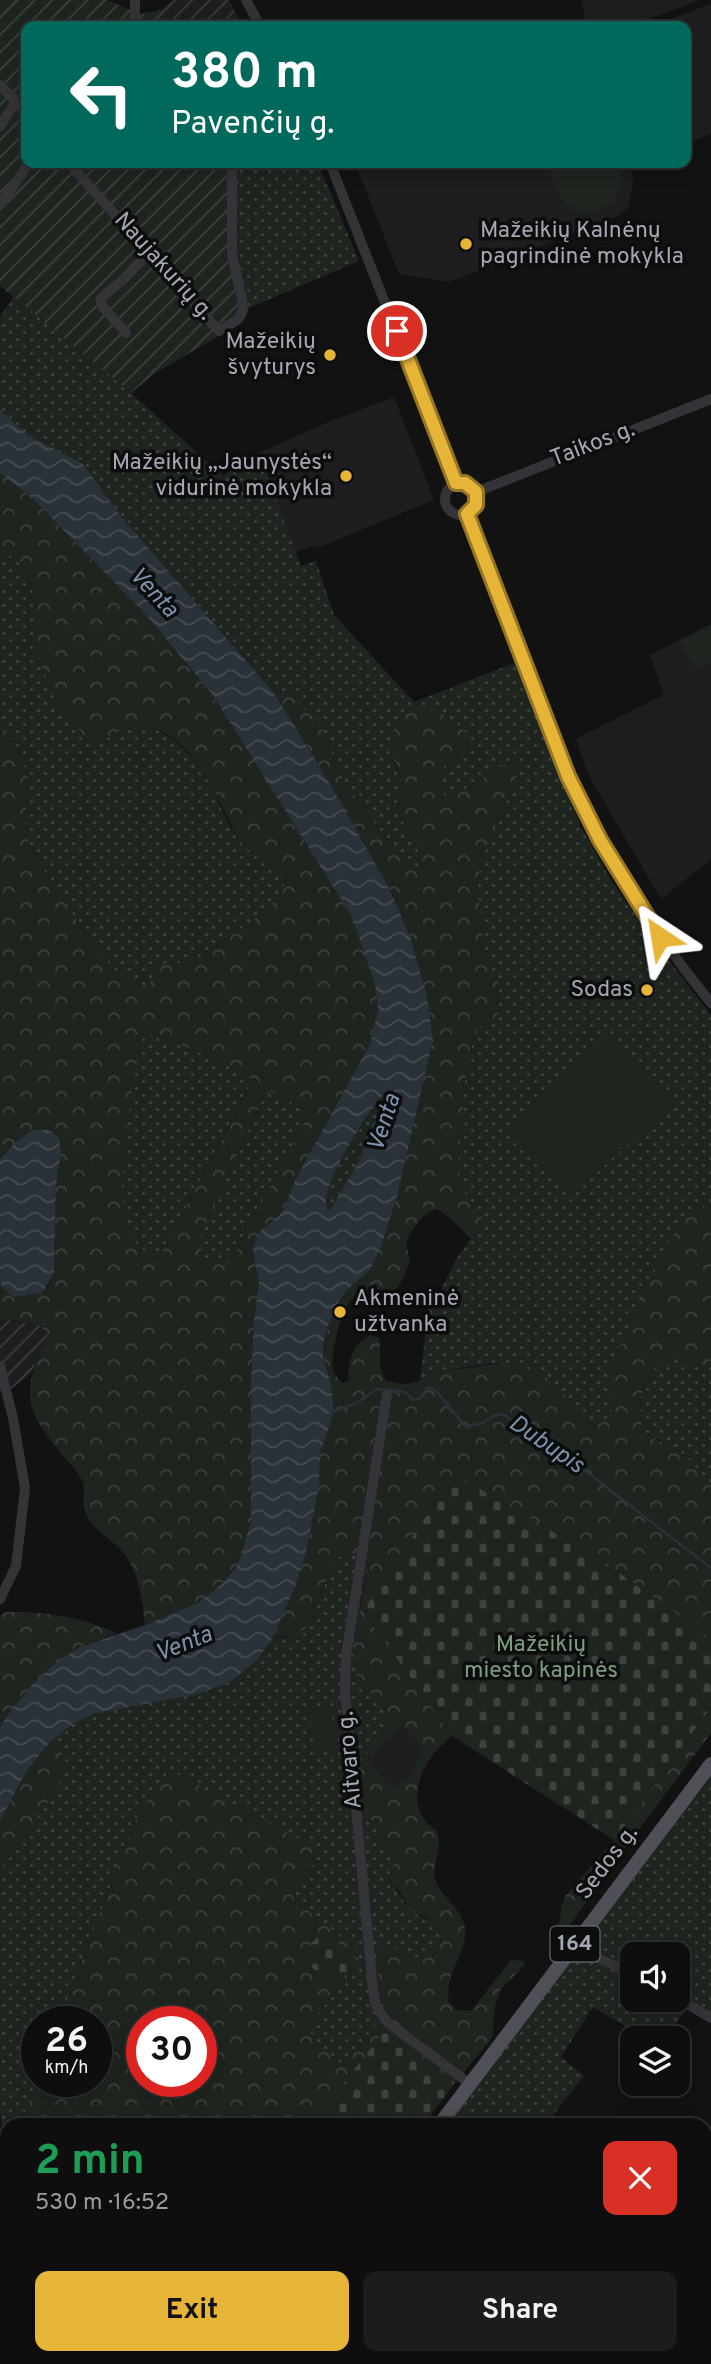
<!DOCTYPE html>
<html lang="en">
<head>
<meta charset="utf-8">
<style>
  body { margin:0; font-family:Overpass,sans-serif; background:#1c1c1c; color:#f1f3f6; height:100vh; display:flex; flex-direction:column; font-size:26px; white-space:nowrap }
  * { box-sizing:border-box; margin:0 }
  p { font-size:23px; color:#9b9c9e }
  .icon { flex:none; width:38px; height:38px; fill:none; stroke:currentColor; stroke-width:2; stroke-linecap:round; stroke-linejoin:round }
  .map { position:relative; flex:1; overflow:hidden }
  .drawer { position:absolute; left:0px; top:2118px; width:712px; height:247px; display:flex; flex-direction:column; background:#0e0e0e; border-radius:21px 21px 0 0; box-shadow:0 4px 18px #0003,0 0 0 2px #2e2e2e }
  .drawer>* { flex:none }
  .top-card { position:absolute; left:21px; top:21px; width:670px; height:147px; border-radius:14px; box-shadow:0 4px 18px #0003,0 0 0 2px #2e2e2e; background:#00695c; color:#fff; overflow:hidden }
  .buttons { position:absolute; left:620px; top:1942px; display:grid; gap:14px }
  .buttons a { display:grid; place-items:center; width:70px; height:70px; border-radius:14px; background:#0e0e0e; box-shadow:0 4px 18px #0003,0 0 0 2px #2e2e2e; font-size:35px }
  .speed { position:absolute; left:21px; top:2006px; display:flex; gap:14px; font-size:35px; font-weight:700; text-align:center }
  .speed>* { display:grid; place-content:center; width:91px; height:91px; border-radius:50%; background:#0e0e0e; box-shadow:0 4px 18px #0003,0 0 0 2px #2e2e2e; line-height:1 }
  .speed small { font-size:18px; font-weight:400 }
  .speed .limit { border:10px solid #d22; background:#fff; color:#111 }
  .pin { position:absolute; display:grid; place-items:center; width:60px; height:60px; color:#fff; margin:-30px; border:4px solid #fff; border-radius:50%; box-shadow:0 2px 7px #0007 }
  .me { position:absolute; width:77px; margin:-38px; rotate:327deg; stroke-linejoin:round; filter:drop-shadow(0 0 5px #0008) }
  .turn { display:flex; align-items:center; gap:24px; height:147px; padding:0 35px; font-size:32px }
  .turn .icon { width:91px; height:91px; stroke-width:2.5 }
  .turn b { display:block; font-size:49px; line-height:60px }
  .round { display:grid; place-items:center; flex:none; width:74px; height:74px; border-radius:14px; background:#1c1c1c }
  .overview { display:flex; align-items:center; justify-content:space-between; height:119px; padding:0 35px }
  h1 { font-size:42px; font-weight:700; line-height:52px; color:#1e9e55 }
  .button { display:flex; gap:14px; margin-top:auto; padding:14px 35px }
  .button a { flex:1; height:80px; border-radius:14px; background:#e6b437; color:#111; font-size:28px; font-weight:700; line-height:80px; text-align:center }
  .button a+a { background:#1c1c1c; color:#f1f3f6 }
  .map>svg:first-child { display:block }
  .built { fill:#1e1e20 }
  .industrial { fill:url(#industrial-furrows) }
  .grass { fill:url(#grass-dots) }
  .forest { fill:url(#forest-crowns); fill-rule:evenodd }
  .cemetery { fill:url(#cemetery-stones) }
  .garden { fill:url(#garden-furrows) }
  .pitch { fill:#1e251f }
  .water { fill:url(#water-waves); fill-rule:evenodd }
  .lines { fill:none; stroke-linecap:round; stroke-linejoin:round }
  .stream { stroke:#2b3138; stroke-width:2.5 }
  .minor { stroke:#333338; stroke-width:10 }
  .primary { stroke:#4f5057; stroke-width:14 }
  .route-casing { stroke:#967524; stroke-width:18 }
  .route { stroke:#e6b437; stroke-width:12 }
  .poi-dot { fill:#e6b437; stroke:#0d0d0e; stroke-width:2.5 }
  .labels { text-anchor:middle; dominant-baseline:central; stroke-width:7; stroke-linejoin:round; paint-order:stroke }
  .shield { fill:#0d0d0e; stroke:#777a82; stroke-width:2 }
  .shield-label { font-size:21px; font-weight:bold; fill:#a4a8b3 }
  .poi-label { font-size:23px; fill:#a4a8b3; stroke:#0d0d0e; text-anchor:end }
  .street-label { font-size:23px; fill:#a4a8b3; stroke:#0d0d0e }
  .park-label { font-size:23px; fill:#7c9d7f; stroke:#0d0d0e }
  .water-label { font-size:24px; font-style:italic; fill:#7c93ac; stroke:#0d0d0e }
</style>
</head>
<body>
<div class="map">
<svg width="711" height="2364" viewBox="0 0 711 2364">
  <defs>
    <pattern id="industrial-furrows" width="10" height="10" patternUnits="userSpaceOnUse" patternTransform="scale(1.75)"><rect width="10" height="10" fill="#1e1e20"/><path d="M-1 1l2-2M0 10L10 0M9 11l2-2" fill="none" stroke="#3c3c3e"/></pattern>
    <pattern id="grass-dots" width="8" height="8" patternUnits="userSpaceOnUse" patternTransform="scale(1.75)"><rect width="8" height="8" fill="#1e251f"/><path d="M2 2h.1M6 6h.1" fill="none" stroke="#3c423d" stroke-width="1.8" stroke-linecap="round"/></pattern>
    <pattern id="forest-crowns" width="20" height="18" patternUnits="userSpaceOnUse" patternTransform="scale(1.75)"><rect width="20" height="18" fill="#1e251f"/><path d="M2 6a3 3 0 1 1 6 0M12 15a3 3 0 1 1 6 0" fill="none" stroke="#3c423d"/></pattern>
    <pattern id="cemetery-stones" width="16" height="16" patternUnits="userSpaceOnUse" patternTransform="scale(1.75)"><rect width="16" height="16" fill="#1e251f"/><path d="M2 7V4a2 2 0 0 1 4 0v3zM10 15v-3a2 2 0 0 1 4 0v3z" fill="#3c423d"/></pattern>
    <pattern id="garden-furrows" width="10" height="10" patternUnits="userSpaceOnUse" patternTransform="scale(1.75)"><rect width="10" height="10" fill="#1e251f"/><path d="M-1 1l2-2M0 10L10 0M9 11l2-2" fill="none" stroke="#3c423d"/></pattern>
    <pattern id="water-waves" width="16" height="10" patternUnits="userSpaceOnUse" patternTransform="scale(1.75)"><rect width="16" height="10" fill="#2b3138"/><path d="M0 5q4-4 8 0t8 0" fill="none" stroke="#474c52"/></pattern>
  </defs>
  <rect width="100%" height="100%" fill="#121213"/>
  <g class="built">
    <polygon points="581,0 700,0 630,26 587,26"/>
    <polygon points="711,4 711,134 686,145 686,26 652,26"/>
    <polygon points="355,163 631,163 633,183 629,204 627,209 619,215 449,282 399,274"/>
    <polygon points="394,397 434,500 317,548 316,545 295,552 258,453 326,423"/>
    <polygon points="711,624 711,859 661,899 589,776 576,739 664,695 650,655"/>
    <polygon points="403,1726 423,1751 411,1776 391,1790 368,1759"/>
  </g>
  <g class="industrial">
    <polygon points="174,0 229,0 243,26 170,26 162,9"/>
    <polygon points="0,1319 36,1324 45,1329 49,1334 31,1374 10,1390 0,1392"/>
  </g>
  <g class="grass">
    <polygon points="239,163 318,163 359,261 249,308 237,249"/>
    <path d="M14,296l117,97 92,83 35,-23 43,113 15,-5 18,54 80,87 100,-39 67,164 30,53 38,55 62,80v190l-13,1 -87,159 2,47 -10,10 -10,2 -12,-8 -15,-20 -47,-30 -24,-3 -51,7 -24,10 8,-70 11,-16 17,-35 26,-36v-8l-17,-22 -5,-14 -2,-17 2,-20 6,-25 -6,-22 11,-32 1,-22 8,-15 12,-4 6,-8 1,-32 -14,-24 -8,-76 9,-35 33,-75 -14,-8 -56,35 -10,-9 -1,-16 8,-11 14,-6 -40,-50 -9,1 -16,16 1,41 6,16 -5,33c14,18 25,30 22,54l-10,3 -66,-92 -22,-53 -39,-34 -8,1 -154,-178 -37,-50 -55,-30 -28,-25v-93z"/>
    <path d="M0,548l20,15 12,24 4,28 65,126c6,-4 12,-9 19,-12 39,-14 71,23 89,53 10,19 17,41 30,58 12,16 33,22 47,35 -1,5 -2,12 -4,16 -13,24 -71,57 -94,74l-19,-4 -19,22 -15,3 -22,-17 -24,-30 -57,-87 -7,-24 3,-51 -9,-26 -19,-31z"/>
    <path d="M152,1033l94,39 4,6v7l-89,170 -4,3c-12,-4 -26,-17 -30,-29 -5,-12 -4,-25 -5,-38 0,-50 11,-100 18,-150l4,-5z"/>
    <path d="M269,1092l5,1 29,16 1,14 -73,137 -6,6c-18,-5 -30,-10 -25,-30l63,-138z"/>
    <path d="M385,1092l-6,22 -9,16 -11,31 -28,48 -3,1c-14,-19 44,-99 57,-118z"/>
    <path d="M673,1359l33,7 5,-2v122c-13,-12 -21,-29 -37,-38 -10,-7 -21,-10 -31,-17 -5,-33 -4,-40 15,-68z"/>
    <path d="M348,1553h7l12,10 1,5c-6,30 -15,61 -14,92 1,31 43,38 29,71 -5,12 -10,18 -20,26l14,74 18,31v8l-6,10c9,9 15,26 23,31 10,7 22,8 27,20 2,5 2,11 -1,16 -10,20 -27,9 -43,2l-15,43 7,20 -45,53 -28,-24 -6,-15 49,-60 -4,-19 -60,-49 -1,-8 24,-30 -152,-84 -26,38 -79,207h-22v60l-17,43h-13v35l-7,19v-34l3,-6 -3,-25v-238l13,-26 12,-15 36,-83 -12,-8 24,-19 23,-11 32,-7 130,-47 16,-24 10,3 26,-15 24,-61 6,-6z"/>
    <polygon points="711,1777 711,2014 677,1993 677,1955 632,1955 632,1967 593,1950 589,1942 592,1933"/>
    <polygon points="579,1956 587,1957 632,1977 632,2000 672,2000 686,2008 667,2039 647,2039 593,2007 561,2057 584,2076 546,2124 449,2124 571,1960"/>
  </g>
  <g class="forest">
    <path d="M0,473l31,24 115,118 66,79 140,223 23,68 3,25 -8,34 -75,136 -10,27 -6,9 -17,13 -9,23 6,30 -5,38 -3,58v143l-13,44 -16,19 -24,19 -53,22c-3,-27 -6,-54 -24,-75 -12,-13 -29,-20 -36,-39 -4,-9 2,-22 -3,-31 -6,-11 -16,-20 -23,-29 -40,-49 -34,-62 -11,-117 -9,-14 -32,-13 -48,-15v-36l3,5 45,-2 6,-12 2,-89 5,-33h-56l-5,7v-439l19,31 9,26 -3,51 7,24 57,87 24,30 22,17 15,-3 5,-14 14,-8 19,4c24,-17 79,-49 93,-73 3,-5 4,-11 5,-17 -14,-13 -35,-19 -47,-35 -5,-7 -8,-16 -12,-24 -19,-35 -42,-90 -90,-90 -15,0 -22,9 -34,14 -5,2 -11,0 -16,0l-30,-38 -21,-48v-39l-4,-28 -12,-24 -20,-15zM152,1033l94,39 4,6v8l-89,169 -4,3c-12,-4 -26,-17 -30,-29 -5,-12 -4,-25 -5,-38 0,-50 11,-100 18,-149l4,-6zM269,1092l5,1 29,16 1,14 -73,137 -6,5c-18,-4 -29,-9 -25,-29l63,-138z"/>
    <path d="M282,692l7,1 32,33 22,53 66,92 10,-3c3,-24 -8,-36 -22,-54l5,-33 -12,-38 5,-19 17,-17c21,-1 44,13 57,29v11c-10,11 -22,15 -31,27l1,16 10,9 56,-35 8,-3 6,2v9l-33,75 -9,35 8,76 14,24 -1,32 -6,8 -12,4 -8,15 -1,22 -11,32 6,22 -6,25 -2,20 2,17 5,14 17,22v8l-11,15c-12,-10 -21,-23 -35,-29 -13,5 -27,20 -29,35 -1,5 3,11 3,17 -6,14 -13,40 -34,37 -8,-1 -13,-5 -21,-1 -14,8 -25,57 -22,72 1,6 6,9 9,14l6,-2c1,-20 3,-39 24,-46l8,4v27l5,14c27,9 33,0 57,-9 8,-2 18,-2 26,-3 31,-5 45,-7 74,7 21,11 31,35 50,49l11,-2 9,-10 -1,-47 57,-122 16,-24 14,-13 13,-1v159l-5,2 -33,-7 -15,4c-19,28 -20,35 -15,68l14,9 17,7 16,13 21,26v153l-104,-75 -244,47 89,125c-5,5 -12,10 -17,16 -20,24 -28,61 2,79 7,19 -6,32 -2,47 5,20 27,29 30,50 2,19 -10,34 -15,51 -2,7 -1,15 -2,22l8,9 15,1 40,-51 12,1 2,4 -24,24 -6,17 -3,32 -37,45 -71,-51 -71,92h-293l17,-43h59v-60h-37l79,-207 26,-38 12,-3 134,72 6,8v7l-24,30 1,8 60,49 6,10 -2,9 -49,60 6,15 28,24 45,-53 -7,-20 -4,-43h20l18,8 10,2 10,-4 7,-12 -2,-13 -11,-12 -18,-8 -12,-21 -9,-9 2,-8 4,-2v-8c-13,-22 -46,-74 -35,-99 6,-15 23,-17 25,-40 3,-29 -27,-31 -30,-54 -5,-26 4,-54 9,-80 2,-9 5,-18 3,-26 -12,-10 -21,-14 -33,-1l-24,61c-10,12 -21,16 -36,12l21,-48 11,-34 13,-67 1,-32 14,-43 -3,-27 -8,-27v-13l4,-16 12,-27 8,-11 23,-20 63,-230 -6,-44 -17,-60 -22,-50 -57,-101 -57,-92zM403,1726l20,25 -12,25 -19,13 -24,-30zM142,2021h59v60h-59z"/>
    <path d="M6,1612c39,-1 76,5 111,21l-37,14 -80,80v-111z"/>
    <polygon points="711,1707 711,1733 618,1857 564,1933 559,1925 562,1905 566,1895 614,1840"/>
    <path d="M49,1743l12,8 6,16c-17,39 -48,70 -67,108v-54l26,-49z"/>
    <polygon points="7,2159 7,2357 204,2357 196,2364 0,2364 0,2178"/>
    <polygon points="245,2357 313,2357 317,2360 368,2363 379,2357 440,2357 451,2364 238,2364"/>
  </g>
  <g class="cemetery">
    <polygon points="455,1474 607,1564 711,1639 711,1707 614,1840 452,1736 363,1611"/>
    <path d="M324,1935c14,5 26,11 32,25l-16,22 -32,-16 -3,-9c4,-10 8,-20 19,-22z"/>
    <polygon points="384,2031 455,2083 424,2124 313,2124"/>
  </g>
  <g class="garden">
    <polygon points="0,0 106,0 141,14 162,9 170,26 26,26 26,163 239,163 237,249 249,308 243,322 155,373 131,393 0,286"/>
    <polygon points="711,2206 711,2341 705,2338 705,2214"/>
  </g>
  <g class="pitch">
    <path d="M547,163h71c13,35 -26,66 -53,40 -10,-10 -13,-28 -18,-40z"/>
    <polygon points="711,625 711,661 695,669 680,641"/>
    <polygon points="609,1035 672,1103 573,1195 510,1127"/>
    <polygon points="331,1707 336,1747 314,1750 309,1710"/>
  </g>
  <g class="water">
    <path d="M0,410l28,25 55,29 37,51 154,178 57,92 57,101 22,50 17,60 6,44 -36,156 -16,50 -11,24 -23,20 -8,11 -12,27 -4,16v13l8,27 3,27 -14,43 -1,32 -13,67 -11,34 -21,48 -16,24 -28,23 -32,12 -102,19 -23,11 -24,19 -23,29 -26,49v-94l10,-15 24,-29 22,-21 24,-15 65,-22 53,-22 24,-19 16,-19 13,-44v-143l3,-58 5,-38 -6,-30 1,-8 8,-15 17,-13 6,-9 10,-27 75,-136 8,-34 -3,-25 -23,-68 -140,-223 -66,-79 -115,-118 -31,-24zM384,1094l-5,20 -9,16 -11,31 -28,48 -3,1c-13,-18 42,-100 56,-116z"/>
    <polygon points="32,1130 49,1130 59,1138 61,1152 56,1185 54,1274 42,1293 14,1297 3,1288 0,1283 0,1159 18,1140"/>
  </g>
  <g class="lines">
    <polyline class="stream" points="331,1412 357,1403 377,1389 405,1392 413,1400 419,1399 429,1387 438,1393 465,1426 481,1424 493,1416 503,1414 579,1466 711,1568"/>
    <g class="minor">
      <polyline points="246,0 260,26"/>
      <polyline points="135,26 135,0"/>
      <polyline points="0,85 26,112"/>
      <polyline points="0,126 16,102"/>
      <polyline points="69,163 219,331 237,320 242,313 243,304 232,255 232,163"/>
      <polyline points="330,163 456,483"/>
      <polyline points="0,205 29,163"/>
      <polyline points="126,333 101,305 101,298 123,280 149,252"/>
      <circle cx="461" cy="499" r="16"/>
      <polyline points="476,492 711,399"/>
      <path d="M467,514l92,242c40,89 90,171 152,247"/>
      <polyline points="0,1366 13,1418 25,1488 16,1566 0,1599"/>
      <polyline points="387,1394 346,1655 345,1691 373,1990 376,2006 387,2022 470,2084"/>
      <polyline points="573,1947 632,1973"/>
      <polyline points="677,1998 711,2018"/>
      <polyline points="705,2221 711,2213"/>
      <polyline points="449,2357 457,2364"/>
      <polyline points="605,2364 610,2357"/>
    </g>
    <g class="primary">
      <polyline points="440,2124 711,1764"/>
      <polyline points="216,2364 224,2357"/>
    </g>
  </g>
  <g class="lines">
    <defs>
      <polyline id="route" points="397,331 456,483 465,483 476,492 476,505 467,514 568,776 600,840 660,937"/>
    </defs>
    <use href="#route" class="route-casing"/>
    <use href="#route" class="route"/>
  </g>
  <g class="poi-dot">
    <circle cx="466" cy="244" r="7"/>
    <circle cx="330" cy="355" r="7"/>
    <circle cx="346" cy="476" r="7"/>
    <circle cx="647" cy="990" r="7"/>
    <circle cx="340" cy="1312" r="7"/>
  </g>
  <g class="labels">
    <rect class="shield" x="550.5" y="1926.5" width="49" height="35" rx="5"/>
    <g class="shield-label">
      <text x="575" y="1944">164</text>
    </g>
    <g class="poi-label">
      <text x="480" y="231" text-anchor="start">Mažeikių Kalnėnų<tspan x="480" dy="26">pagrindinė mokykla</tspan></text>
      <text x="316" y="342">Mažeikių<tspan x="316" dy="26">švyturys</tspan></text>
      <text x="332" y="463">Mažeikių „Jaunystės“<tspan x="332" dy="26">vidurinė mokykla</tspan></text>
      <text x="633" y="990">Sodas</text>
      <text x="354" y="1299" text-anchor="start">Akmeninė<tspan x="354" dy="26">užtvanka</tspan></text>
    </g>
    <g class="street-label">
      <text transform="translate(163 267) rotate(48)">Naujakurių g.</text>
      <text transform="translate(593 445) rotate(-21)">Taikos g.</text>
      <text transform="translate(351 1760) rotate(-95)">Aitvaro g.</text>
      <text transform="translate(608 1863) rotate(-53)">Sedos g.</text>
    </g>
    <g class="park-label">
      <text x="541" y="1645">Mažeikių<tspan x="541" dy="26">miesto kapinės</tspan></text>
    </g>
    <g class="water-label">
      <text transform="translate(153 593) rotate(47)">Venta</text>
      <text transform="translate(385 1123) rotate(-72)">Venta</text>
      <text transform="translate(546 1445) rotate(34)">Dubupis</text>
      <text transform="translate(184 1645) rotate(-22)">Venta</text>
    </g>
  </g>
</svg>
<div class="buttons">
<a><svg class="icon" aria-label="sound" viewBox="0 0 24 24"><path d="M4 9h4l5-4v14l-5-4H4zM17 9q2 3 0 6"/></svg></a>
<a><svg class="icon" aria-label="layers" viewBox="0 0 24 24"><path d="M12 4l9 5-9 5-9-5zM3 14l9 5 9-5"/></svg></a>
</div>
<div class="speed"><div>26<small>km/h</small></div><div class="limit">30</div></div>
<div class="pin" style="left:397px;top:331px;background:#d93025"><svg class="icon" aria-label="arrive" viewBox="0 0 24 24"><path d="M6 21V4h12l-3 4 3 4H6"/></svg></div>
<svg class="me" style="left:660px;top:937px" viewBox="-20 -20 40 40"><path d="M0-17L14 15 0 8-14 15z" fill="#e6b437" stroke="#fff" stroke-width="4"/></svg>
<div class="top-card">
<div class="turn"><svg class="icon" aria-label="left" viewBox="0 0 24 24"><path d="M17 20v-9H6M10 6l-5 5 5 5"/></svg><div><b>380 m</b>Pavenčių g.</div></div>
</div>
<section class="drawer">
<div class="overview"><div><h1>2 min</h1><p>530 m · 16:52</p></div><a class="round" style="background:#d93025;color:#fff"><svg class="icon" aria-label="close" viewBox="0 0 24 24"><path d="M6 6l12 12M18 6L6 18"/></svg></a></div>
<div class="button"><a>Exit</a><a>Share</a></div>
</section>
</div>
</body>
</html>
